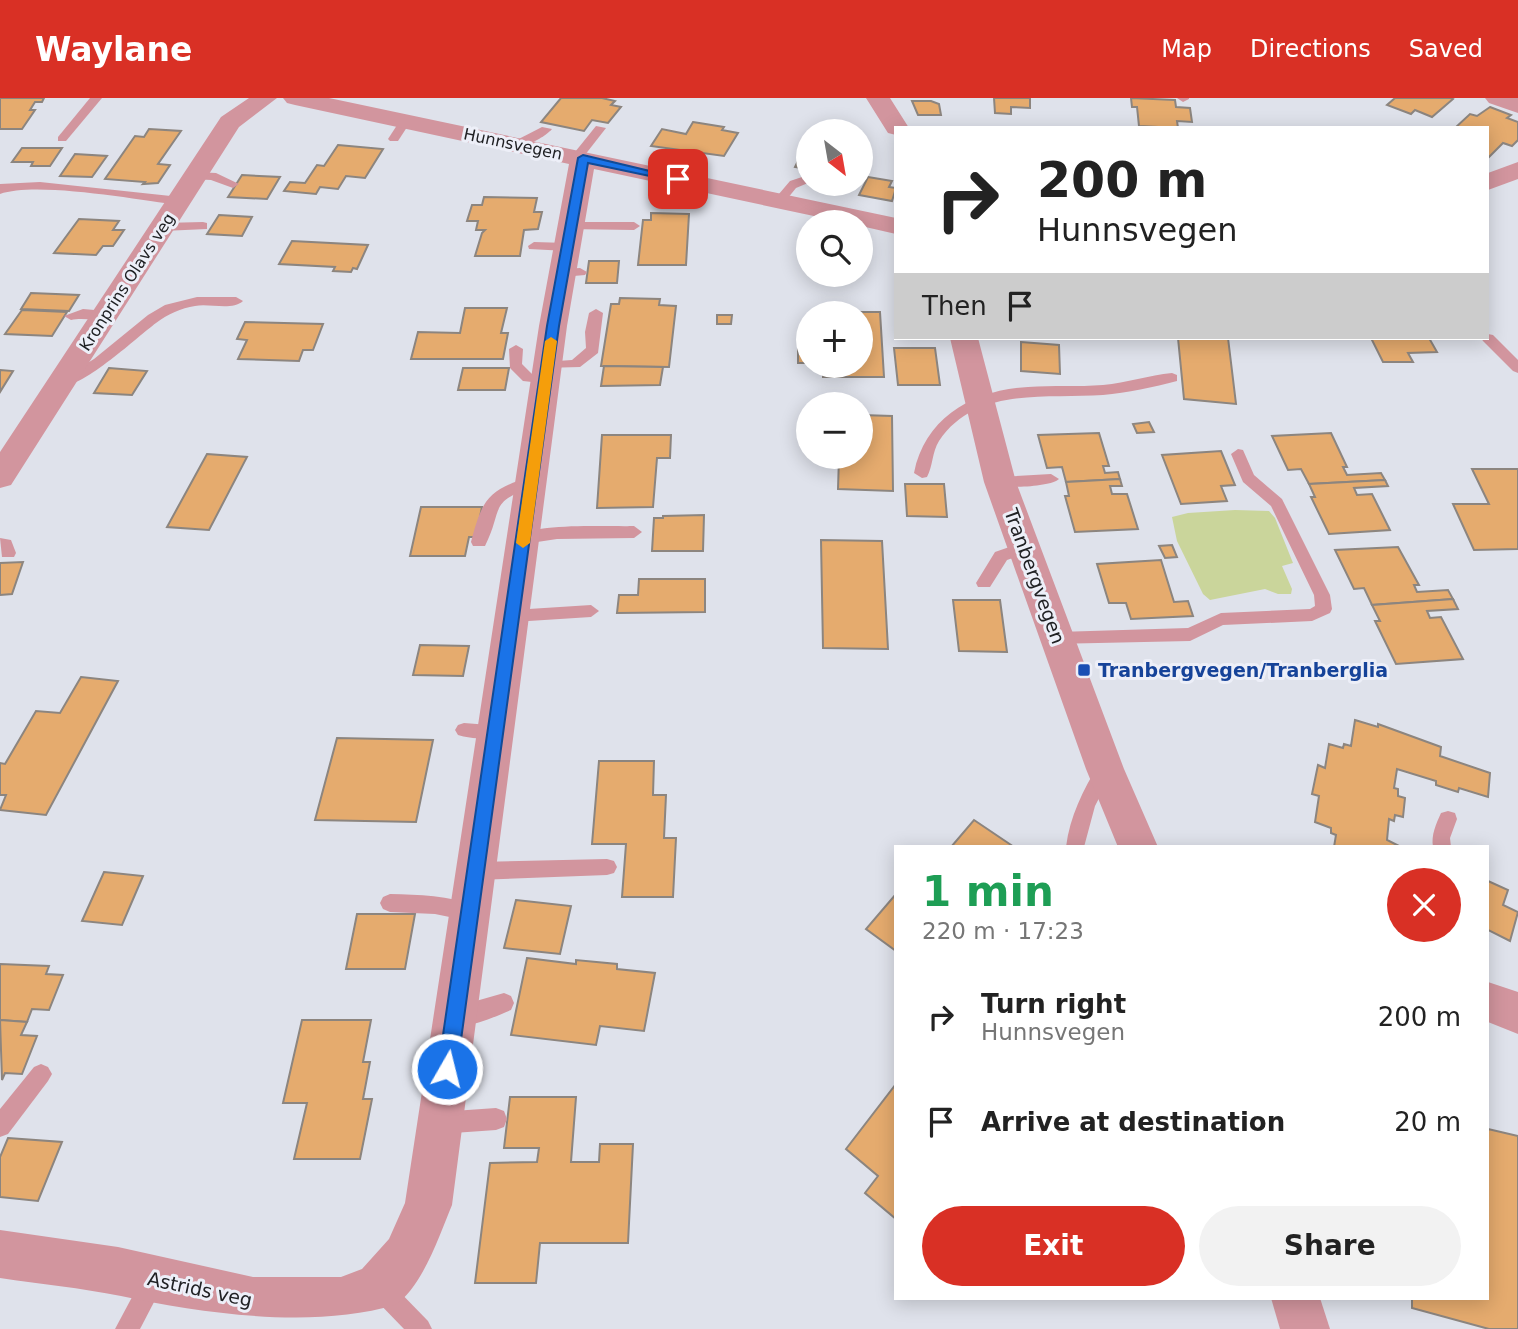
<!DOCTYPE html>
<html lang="en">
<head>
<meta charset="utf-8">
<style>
  body { margin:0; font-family:"DejaVu Sans",sans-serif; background:#f2f2f2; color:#222; height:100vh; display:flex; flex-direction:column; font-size:26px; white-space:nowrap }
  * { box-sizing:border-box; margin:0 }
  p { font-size:23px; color:#767676 }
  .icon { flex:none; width:38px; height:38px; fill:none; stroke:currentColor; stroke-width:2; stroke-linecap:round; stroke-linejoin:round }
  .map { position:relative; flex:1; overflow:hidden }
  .drawer { position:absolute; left:894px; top:747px; width:595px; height:455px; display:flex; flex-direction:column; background:#fff; border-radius:0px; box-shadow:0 4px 18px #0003 }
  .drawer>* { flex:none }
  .guide { position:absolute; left:894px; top:28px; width:595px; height:214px; border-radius:0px; box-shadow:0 4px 18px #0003; background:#fff; color:#222; overflow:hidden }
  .needle { width:46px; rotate:149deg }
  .tools { position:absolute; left:796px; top:21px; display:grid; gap:14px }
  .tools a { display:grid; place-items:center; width:77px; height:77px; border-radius:50%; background:#fff; box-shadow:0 4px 18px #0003; font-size:35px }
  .pin { position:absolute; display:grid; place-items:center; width:60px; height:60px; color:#fff; margin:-30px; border-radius:14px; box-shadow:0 4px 10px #0006 }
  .me { position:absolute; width:77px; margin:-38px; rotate:8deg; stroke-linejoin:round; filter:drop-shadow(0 0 5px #0008) }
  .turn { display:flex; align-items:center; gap:24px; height:147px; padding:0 28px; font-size:32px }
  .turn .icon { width:91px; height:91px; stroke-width:2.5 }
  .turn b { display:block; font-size:49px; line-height:60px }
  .then { display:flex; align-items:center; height:66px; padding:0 28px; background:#0003; gap:14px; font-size:26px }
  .round { display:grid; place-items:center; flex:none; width:74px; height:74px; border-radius:37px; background:#f2f2f2 }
  .headline { display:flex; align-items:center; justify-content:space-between; height:119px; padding:0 28px }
  h1 { font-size:42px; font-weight:700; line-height:52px; color:#1e9e55 }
  .action { display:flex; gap:14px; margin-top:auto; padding:14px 28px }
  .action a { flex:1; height:80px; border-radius:42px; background:#d93025; color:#fff; font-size:28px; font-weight:700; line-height:80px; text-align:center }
  .action a+a { background:#f2f2f2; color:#222 }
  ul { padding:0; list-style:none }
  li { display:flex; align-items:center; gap:21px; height:105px; padding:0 28px }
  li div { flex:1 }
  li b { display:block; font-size:26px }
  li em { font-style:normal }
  header { display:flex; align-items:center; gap:42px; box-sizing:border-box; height:98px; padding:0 35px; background:#d93025; color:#fff }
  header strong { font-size:33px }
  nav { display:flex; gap:38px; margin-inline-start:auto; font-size:24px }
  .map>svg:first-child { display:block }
  .green { fill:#cad59b }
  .building { fill:#e5ab6e; stroke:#8c857f; stroke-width:2 }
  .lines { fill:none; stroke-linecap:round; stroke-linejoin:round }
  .lane { fill:#d2959e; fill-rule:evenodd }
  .street { fill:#d2959e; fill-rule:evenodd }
  .route { fill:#1a73e8; stroke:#114b97; stroke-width:2 }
  .slow { fill:#f59e0b }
  .transit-dot { fill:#1a4fb4; stroke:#edeff8; stroke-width:2.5 }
  .labels { text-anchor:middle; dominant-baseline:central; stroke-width:6; stroke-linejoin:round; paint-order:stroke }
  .far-street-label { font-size:16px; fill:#202124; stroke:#edeff8 }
  .street-label { font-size:19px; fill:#202124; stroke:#edeff8 }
  .transit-label { font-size:19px; font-weight:bold; fill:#164399; stroke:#edeff8; text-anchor:start }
</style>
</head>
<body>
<header>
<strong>Waylane</strong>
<nav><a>Map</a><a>Directions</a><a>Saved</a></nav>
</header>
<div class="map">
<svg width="1518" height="1231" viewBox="0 0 1518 1231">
  <rect width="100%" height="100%" fill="#dfe2eb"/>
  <polygon class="green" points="1235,412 1269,413 1275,420 1293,465 1282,468 1292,491 1291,496 1278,496 1265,491 1210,502 1203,496 1177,443 1172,419 1188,415"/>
  <g class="building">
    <polygon points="0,0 44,0 42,4 35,4 30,12 35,12 22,31 0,31"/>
    <polygon points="561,0 602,0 615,3 611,7 621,9 608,25 592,22 584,33 541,24"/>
    <polygon points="994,0 1030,0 1030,10 1011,9 1011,16 995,15"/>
    <polygon points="1131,0 1175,2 1176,9 1190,10 1192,24 1177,23 1178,30 1139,28 1137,9 1132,9"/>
    <polygon points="1395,0 1451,0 1453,1 1432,19 1415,12 1411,16 1387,7"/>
    <polygon points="912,3 931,3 939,6 941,17 918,17"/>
    <polygon points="1490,9 1511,17 1507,20 1518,24 1518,42 1512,48 1503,45 1488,60 1488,30 1455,30 1470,16 1477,18"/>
    <polygon points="693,24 724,29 722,32 738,35 724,58 651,48 662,31 686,36"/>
    <polygon points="149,31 181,33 158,66 170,67 158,85 143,86 145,84 105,81 135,38 144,39"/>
    <polygon points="338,47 383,51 365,80 346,78 338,91 320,89 316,96 284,93 290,84 305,85 317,67 324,68"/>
    <polygon points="806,47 808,47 808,71 795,69"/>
    <polygon points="22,50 62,50 50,68 31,68 33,64 12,64"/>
    <polygon points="75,56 107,58 92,79 60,78"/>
    <polygon points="242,77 280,79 267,101 228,99"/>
    <polygon points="868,79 892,83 889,89 896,90 892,103 859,97"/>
    <polygon points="484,99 537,100 534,114 542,114 538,131 524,132 520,158 475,158 482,135 485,132 476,132 478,123 467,123 472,107 482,107"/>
    <polygon points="651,115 689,116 686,167 638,167 643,122 651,122"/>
    <polygon points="219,117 252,119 242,138 207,136"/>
    <polygon points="79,121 119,123 113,132 124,132 113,148 103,148 96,157 54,155"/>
    <polygon points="292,143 368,147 357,171 353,170 351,174 333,173 335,169 279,166"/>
    <polygon points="589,163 619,163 617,185 586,185"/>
    <polygon points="31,195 79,197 69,213 21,211"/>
    <polygon points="620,200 660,201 659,207 676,208 669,269 601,268 611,206 619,206"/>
    <polygon points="465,210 507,210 501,235 508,235 503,261 411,261 418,234 460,235"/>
    <polygon points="22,212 67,214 52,238 5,236"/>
    <polygon points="823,214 880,214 884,279 823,279 823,268 861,268 861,215"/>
    <polygon points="717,217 732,217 731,226 717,226"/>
    <polygon points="245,224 323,226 313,252 303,252 299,263 238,261 247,242 237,241"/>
    <rect x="798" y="239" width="10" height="26"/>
    <polygon points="1178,240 1228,240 1236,306 1184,301"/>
    <polygon points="1371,240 1429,240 1437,254 1408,255 1413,264 1383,264"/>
    <polygon points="1021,244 1059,247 1060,276 1021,273"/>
    <polygon points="894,250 935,250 940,287 898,287"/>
    <polygon points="604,268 663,269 660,287 601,288"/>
    <polygon points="109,270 147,273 132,297 94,295"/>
    <polygon points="463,270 509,270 505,292 458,292"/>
    <polygon points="0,272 13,273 0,294"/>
    <polygon points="861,317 892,318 893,393 838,391 839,359 861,359"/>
    <polygon points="1149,324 1154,334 1137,335 1133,326"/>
    <polygon points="1099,335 1109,368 1103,368 1105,375 1118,374 1120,381 1066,384 1062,369 1047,370 1038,337"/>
    <polygon points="1331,335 1347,369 1343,369 1347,377 1381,375 1385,382 1309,386 1301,371 1288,372 1272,338"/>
    <polygon points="602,337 671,337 670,360 657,360 653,409 597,410"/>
    <polygon points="1221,353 1235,387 1221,388 1227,403 1181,406 1162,357"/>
    <polygon points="207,356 247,359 209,432 167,429"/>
    <polygon points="1472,371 1518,371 1518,451 1474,452 1453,406 1489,406"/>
    <polygon points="1120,381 1122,388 1110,388 1112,396 1127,396 1138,431 1075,434 1065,398 1069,398 1066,384"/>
    <polygon points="1385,382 1388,388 1354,390 1357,397 1372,396 1390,432 1329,436 1311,399 1315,399 1309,386"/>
    <polygon points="905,386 944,386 947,419 907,418"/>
    <polygon points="421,409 482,409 476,439 469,439 465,458 410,458"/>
    <polygon points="704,417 703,453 652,453 654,420 663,420 663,418"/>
    <polygon points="821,442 882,443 888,551 823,550"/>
    <polygon points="1172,447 1177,459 1165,460 1159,448"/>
    <polygon points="1398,449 1419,487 1414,487 1417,494 1448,492 1453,501 1372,507 1364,490 1354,491 1335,452"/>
    <polygon points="1161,462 1174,504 1188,503 1193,518 1131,521 1126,505 1109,505 1097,466"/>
    <polygon points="23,464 12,496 0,497 0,465"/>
    <polygon points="639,481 705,481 705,514 617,515 619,497 638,497"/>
    <polygon points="1453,501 1458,511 1427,513 1430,520 1441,519 1463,561 1396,566 1375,523 1380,523 1372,507"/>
    <polygon points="953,502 1000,502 1007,554 959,553"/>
    <polygon points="420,547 469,548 463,578 413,577"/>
    <polygon points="81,579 118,583 46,717 0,712 6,697 0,697 0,665 5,666 36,613 60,615"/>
    <polygon points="1355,622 1378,629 1378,626 1441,649 1440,658 1490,675 1488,699 1459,690 1458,694 1436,687 1436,683 1397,671 1394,690 1398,691 1398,698 1405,700 1403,719 1395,717 1394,723 1389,721 1387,742 1401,749 1334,749 1336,737 1331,735 1331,730 1315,724 1319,698 1312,696 1318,667 1325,670 1329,646 1343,650 1344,646 1351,648"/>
    <polygon points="337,640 433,642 416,724 315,722"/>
    <polygon points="599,663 654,663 653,697 666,697 664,740 676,740 673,799 622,799 626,746 592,746"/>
    <polygon points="974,722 1014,749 951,749"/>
    <polygon points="104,774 143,778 122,827 82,823"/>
    <polygon points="1488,783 1508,792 1503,807 1518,814 1510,843 1488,832"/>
    <polygon points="896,796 896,853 866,831"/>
    <polygon points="516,802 571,808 560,856 504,850"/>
    <polygon points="357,816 415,816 405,871 346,871"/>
    <polygon points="527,860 576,866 576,862 617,866 617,871 655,875 644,933 600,928 596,947 511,937"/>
    <polygon points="0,866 49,868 46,876 63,877 49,912 32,911 27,924 0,922"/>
    <polygon points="0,922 27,924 21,937 37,938 22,976 5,975 2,982"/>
    <polygon points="302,922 371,922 363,964 370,964 363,1001 372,1001 360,1061 294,1061 307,1005 283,1005"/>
    <polygon points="896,986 896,1121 865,1095 878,1078 846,1051"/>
    <polygon points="510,999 576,999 571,1064 599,1064 600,1046 633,1046 628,1145 540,1145 536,1185 475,1185 490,1065 537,1064 539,1050 504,1050"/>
    <polygon points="1488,1031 1518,1038 1518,1231 1489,1231 1412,1210 1412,1200 1488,1200"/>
    <polygon points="8,1040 62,1044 38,1103 0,1099 0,1059"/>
  </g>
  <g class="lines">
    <g class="lane">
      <polygon points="90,0 102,0 66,43 58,43 58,39"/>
      <polygon points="1177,0 1189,0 1189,1 1183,4"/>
      <polygon points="401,21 411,23 398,43 390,43 388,41"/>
      <polygon points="596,28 606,30 581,62 573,62 571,59"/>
      <path d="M542,29l10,2c-8,9 -32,22 -43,15z"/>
      <polygon points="680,55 698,60 692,64 665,66 656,78 646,75 657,60"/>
      <polygon points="196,74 216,75 239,86 233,90 211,82 192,81 190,78"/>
      <polygon points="808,77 808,85 796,90 783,106 775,106 773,103 790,83"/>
      <path d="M40,84l140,15 6,4 -6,4c-43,-5 -143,-24 -180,-11v-10z"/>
      <polygon points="203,124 207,125 207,131 163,133 157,129 163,125"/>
      <polygon points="571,124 634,124 640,128 634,132 567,131 565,128"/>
      <polygon points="534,144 567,145 573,149 567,153 529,151 528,148"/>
      <polygon points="580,170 587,174 585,177 562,179 555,175 562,171"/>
      <path d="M197,199h39l7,4c-11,10 -34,2 -48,5 -14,2 -27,8 -39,17 -19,14 -77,69 -99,63l-2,-3 39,-24 54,-44 17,-10z"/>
      <path d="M83,211l23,2 7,4c-10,8 -29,2 -42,5l-7,-4z"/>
      <polygon points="596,211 603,215 598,255 580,269 543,270 543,264 572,262 586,250 585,234 589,215"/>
      <polygon points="1488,236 1493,237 1518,262 1518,275 1513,273 1483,243 1481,240 1488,240"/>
      <polygon points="516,247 523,251 522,266 532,276 550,280 550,286 523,283 510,270 509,251"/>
      <path d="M1172,275l5,2v6c-23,6 -50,12 -74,14 -56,4 -127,-9 -164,46 -7,11 -6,25 -12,36l-5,1 -8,-5c11,-56 60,-83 114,-86 25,-2 50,0 75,-2 24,-2 46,-10 69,-12z"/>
      <polygon points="1238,351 1243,352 1254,377 1282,401 1330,497 1332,511 1330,515 1312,523 1223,527 1190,543 1052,546 1050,541 1052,536 1058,534 1188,530 1221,515 1310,511 1315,508 1314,497 1271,408 1243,384 1231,356"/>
      <path d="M1051,376l8,5c-8,8 -59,11 -67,3l8,-5z"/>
      <path d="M531,379l8,5 -3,4c-49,16 -32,22 -51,60h-12l-2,-4c11,-42 17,-53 60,-65z"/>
      <path d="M634,428l8,6 -8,6 -77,1 -33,5 -8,-6c12,-16 96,-11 118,-12z"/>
      <polygon points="0,440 11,442 16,455 14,459 2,459"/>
      <polygon points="1024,444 1032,450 1030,454 1007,462 990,489 978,489 976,485 995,454"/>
      <polygon points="591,507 599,513 591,519 513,524 505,518 513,512"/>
      <path d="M464,625l38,3 3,5 -3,5c-12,4 -32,3 -44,-1l-3,-5 3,-5z"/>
      <path d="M1105,663l6,3 3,5 -19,37 -11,41h-18c4,-31 17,-57 33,-83z"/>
      <path d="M1448,713l7,2 2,6 -7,19 1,9h-18c-2,-12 3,-23 8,-34z"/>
      <polygon points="607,761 614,763 617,769 614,775 607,777 476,782 469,779 466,773 469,767 476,764"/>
      <path d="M390,796c29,1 59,1 86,12l3,6 -3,6 -7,3 -34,-7 -45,-2 -7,-3 -3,-6 3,-6z"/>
      <path d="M504,895l7,3 3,7 -3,7c-18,7 -44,21 -63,13l-3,-7 3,-7z"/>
      <polygon points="41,966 48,969 52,976 48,983 8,1036 0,1039 0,1011 34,969"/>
      <polygon points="496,1010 504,1013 507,1021 504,1029 496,1032 439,1036 431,1033 428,1025 431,1017 439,1014"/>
      <polygon points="154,1169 162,1173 166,1181 140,1231 115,1231 146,1173"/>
      <polygon points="381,1179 389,1183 428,1223 432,1231 404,1231 373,1199 369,1191 373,1183"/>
    </g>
    <g class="street">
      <polygon points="249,0 277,0 239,29 11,387 0,390 0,354 221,19"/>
      <path d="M283,0h46l567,120v16l-35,-8v-4h-19l-248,-53 -27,157 -115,879c-12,29 -30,83 -57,100 -82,24 -189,9 -274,-9 -40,-8 -81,-12 -121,-18v-48l118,17 135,30h88l21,-8 27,-30 16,-36 134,-877 30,-162 -274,-59 -8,-2z"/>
      <polygon points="866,0 890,0 909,30 896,30 896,37 888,35"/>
      <polygon points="1485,0 1518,0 1518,15 1489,5"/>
      <polygon points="1518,64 1518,81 1488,92 1488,75"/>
      <polygon points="950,240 978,240 1016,384 1124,671 1158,749 1118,749 1086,671 984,384"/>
      <polygon points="1488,884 1518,894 1518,936 1488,924"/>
      <polygon points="1271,1200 1320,1200 1330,1231 1280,1231"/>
    </g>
  </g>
  <polygon class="route" points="583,57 683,81 678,84 588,65 559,228 457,971 454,978 447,981 441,978 438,971 547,228 578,60"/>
  <polygon class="slow" points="551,239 557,243 530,445 523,450 516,445 545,243"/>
  <rect class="transit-dot" x="1077" y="565" width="14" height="14" rx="3.5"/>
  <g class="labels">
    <g class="far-street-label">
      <text transform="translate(513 46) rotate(12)">Hunnsvegen</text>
      <text transform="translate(127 184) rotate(-57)">Kronprins Olavs veg</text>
    </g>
    <g class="street-label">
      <text transform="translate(1035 478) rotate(70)">Tranbergvegen</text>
      <text transform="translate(200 1191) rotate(12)">Astrids veg</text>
    </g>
    <g class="transit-label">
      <text x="1098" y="572">Tranbergvegen/Tranberglia</text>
    </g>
  </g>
</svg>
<div class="tools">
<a><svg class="needle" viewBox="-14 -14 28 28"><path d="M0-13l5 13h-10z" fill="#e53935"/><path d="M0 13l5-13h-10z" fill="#767676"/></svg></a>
<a><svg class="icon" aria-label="search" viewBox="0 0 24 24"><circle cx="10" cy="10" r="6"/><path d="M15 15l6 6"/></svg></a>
<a>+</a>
<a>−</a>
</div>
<div class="pin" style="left:678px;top:81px;background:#d93025"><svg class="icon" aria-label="arrive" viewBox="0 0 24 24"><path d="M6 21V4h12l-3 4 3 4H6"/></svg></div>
<svg class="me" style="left:447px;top:971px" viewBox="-20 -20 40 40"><circle r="17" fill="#1a73e8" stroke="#fff" stroke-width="3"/><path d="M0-11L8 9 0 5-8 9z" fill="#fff"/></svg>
<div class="guide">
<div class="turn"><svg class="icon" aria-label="right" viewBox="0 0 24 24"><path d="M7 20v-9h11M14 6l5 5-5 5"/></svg><div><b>200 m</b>Hunnsvegen</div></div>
<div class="then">Then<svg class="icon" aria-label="arrive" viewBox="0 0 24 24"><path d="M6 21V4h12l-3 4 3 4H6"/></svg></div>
</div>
<section class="drawer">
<div class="headline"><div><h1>1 min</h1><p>220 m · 17:23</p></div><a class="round" style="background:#d93025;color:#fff"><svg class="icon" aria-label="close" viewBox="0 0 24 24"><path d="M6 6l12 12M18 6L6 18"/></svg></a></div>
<ul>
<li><svg class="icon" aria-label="right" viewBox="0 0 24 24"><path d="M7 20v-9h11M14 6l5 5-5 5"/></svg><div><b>Turn right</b><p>Hunnsvegen</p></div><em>200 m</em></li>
<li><svg class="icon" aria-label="arrive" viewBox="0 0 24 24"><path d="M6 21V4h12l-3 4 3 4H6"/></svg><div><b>Arrive at destination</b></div><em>20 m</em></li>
</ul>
<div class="action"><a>Exit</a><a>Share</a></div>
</section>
</div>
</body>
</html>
